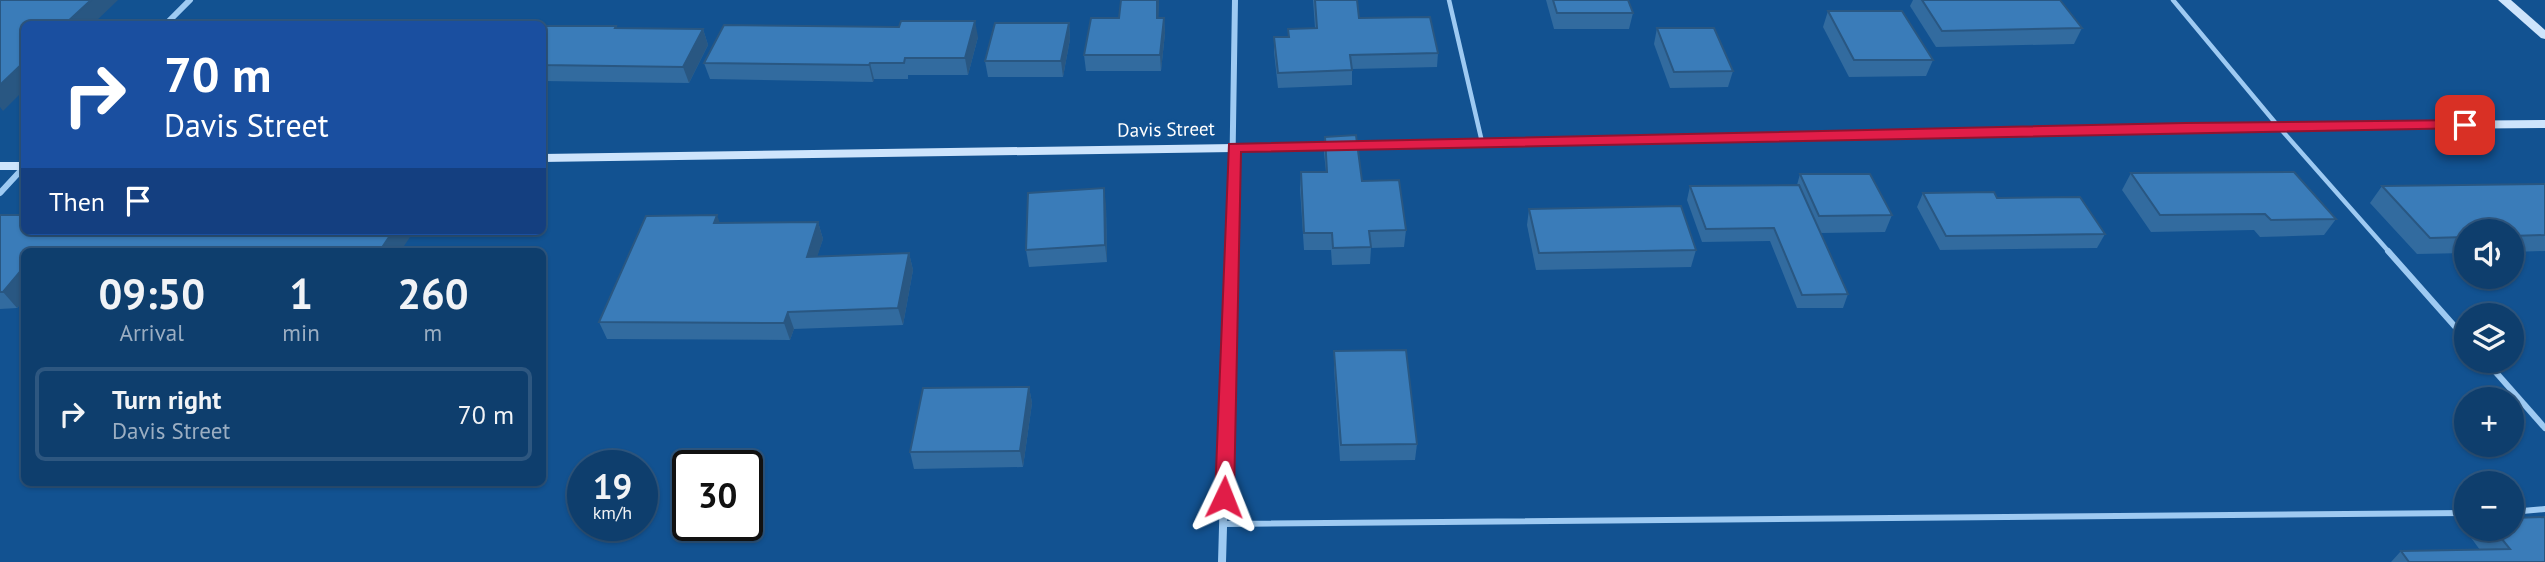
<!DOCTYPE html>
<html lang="en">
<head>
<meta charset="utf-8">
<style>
  body { margin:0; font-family:"PT Sans",sans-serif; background:#1c4975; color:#f1f3f6; height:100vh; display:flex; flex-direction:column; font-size:26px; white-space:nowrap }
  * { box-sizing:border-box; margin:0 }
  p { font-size:23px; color:#9baec2 }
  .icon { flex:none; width:38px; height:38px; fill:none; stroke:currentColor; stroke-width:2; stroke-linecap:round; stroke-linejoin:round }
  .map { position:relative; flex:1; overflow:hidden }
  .panel { position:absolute; left:21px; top:248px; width:525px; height:238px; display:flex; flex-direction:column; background:#0e3e6d; border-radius:10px; box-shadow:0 2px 5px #0004,0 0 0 2px #2e5780 }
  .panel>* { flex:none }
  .guide { position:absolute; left:21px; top:21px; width:525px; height:214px; border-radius:10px; box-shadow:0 2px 5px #0004,0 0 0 2px #2e5780; background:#1a4fa0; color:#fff; overflow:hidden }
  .tools { position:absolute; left:2454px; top:219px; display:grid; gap:14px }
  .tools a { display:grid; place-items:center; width:70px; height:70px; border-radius:50%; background:#0e3e6d; box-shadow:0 2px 5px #0004,0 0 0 2px #2e5780; font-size:35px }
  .speed { position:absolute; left:567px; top:450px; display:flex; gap:14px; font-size:35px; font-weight:700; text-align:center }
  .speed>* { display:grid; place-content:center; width:91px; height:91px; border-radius:50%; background:#0e3e6d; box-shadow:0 2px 5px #0004,0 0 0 2px #2e5780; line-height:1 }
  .speed small { font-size:18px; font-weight:400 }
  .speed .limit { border:4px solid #111; border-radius:10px; background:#fff; color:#111 }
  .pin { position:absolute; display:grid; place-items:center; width:60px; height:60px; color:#fff; margin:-30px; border-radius:14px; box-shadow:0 4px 10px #0006 }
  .me { position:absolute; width:77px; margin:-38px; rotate:2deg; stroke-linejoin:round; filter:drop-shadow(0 0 5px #0008) }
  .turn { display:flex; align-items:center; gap:24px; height:147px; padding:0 28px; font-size:32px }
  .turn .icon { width:91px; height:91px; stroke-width:2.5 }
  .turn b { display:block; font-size:49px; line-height:60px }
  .then { display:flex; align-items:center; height:66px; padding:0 28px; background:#0003; gap:14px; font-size:26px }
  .eta { display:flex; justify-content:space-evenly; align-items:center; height:119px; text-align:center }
  .eta b { font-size:42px; font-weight:700; line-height:49px }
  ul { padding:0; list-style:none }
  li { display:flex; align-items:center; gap:21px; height:94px; margin:0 14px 10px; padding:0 14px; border:4px solid #2e5780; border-radius:10px }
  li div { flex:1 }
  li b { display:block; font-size:26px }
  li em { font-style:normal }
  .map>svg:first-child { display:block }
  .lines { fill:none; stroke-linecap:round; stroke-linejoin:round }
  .lane-far1 { stroke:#9ecaf2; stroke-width:4.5 }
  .lane { stroke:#9ecaf2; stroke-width:6 }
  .street-far1 { stroke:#9ecaf2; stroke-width:6 }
  .street { stroke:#9ecaf2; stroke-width:8 }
  .secondary { fill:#cde4fc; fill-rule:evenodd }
  .wall { fill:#326b9f }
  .shaded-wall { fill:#295782 }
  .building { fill:#3a7cb9; stroke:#295782; stroke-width:2 }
  .route { fill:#e11d48; stroke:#92132f; stroke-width:2 }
  .labels { text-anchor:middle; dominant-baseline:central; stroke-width:7; stroke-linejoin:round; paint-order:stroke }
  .street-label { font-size:19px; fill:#fff; stroke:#125291 }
</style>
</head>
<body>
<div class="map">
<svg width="2545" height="562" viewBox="0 0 2545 562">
  <rect width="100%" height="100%" fill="#125291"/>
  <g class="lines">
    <g class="lane-far1">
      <polyline points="1449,0 1482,142"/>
      <polyline points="2173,0 2278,126 2390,253"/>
    </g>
    <g class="lane">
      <polyline points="2388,251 2466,339"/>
      <polyline points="2485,360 2545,428"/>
      <polyline points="2511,512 2545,509"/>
      <polyline points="1224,524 2466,513"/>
    </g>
    <g class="street-far1">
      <polyline points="166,24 190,0"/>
      <polyline points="0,193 24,167"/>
      <polyline points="1231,253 1235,0"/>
    </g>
    <polyline class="street" points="1222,562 1231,251"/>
    <g class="secondary">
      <polygon points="2498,0 2511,0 2545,30 2545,39 2541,38"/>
      <polygon points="2545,120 2545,128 2185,131 1234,152 542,162 542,154 1234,144 2185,123"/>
      <rect x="0" y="162" width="24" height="8"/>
    </g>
  </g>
  <g class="wall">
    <polygon points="1121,0 1159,0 1158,18 1164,18 1165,33 1161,71 1086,71 1084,55 1119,18"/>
    <polygon points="1313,0 1357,0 1359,18 1438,53 1437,67 1352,69 1352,85 1278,88 1274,52 1274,37 1288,37 1288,29 1315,28"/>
    <polygon points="1546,0 1628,0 1633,13 1629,29 1554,29"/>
    <polygon points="1913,0 2060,0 2082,28 2074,44 1936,47 1910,6"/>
    <polygon points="1828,11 1933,60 1926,76 1849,77 1823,27"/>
    <polygon points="1069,23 1070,39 1063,77 988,77 985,61"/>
    <polygon points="542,26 616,26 617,28 703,29 708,45 689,83 542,81"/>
    <polygon points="1657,28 1733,71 1728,87 1670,88 1654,44"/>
    <polygon points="978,37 968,75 908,75 908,79 874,79 873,82 710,79 704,63"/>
    <polygon points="1325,137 1362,181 1406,230 1404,247 1371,248 1370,264 1332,265 1331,250 1304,250 1300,189 1301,172 1326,172 1324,153"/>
    <polygon points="2131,173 2336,219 2324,235 2260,237 2254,230 2151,232 2122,190"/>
    <polygon points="1800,174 1892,215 1885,232 1821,233 1848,294 1843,308 1797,308 1770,241 1702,242 1687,200 1690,186 1797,185"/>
    <polygon points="2545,184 2545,251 2511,252 2511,231 2466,231 2466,253 2417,254 2370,203 2382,186"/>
    <polygon points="1923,193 1997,198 2105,234 2097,248 1940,250 1917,207"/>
    <polygon points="1106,205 1107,262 1029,267 1026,250"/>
    <polygon points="1529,209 1696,250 1691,267 1536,270 1527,225"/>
    <polygon points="0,215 414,231 24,252 24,300 17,308 0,309"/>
    <polygon points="818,222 823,239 817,256 909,253 913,270 903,325 794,329 790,340 607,339 599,322 720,223"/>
    <polygon points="1334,351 1417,444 1415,460 1340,461 1334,368"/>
    <polygon points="1029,387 1032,403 1023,467 914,469 910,452"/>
    <polygon points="2475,528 2511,528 2545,562 2391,562 2401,551 2480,550 2469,535"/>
  </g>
  <g class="shaded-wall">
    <polygon points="91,0 118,0 93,24 65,24"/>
    <polygon points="1157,0 1159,0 1158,33 1157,18"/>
    <polygon points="1164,18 1165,33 1161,71 1160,55"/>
    <polygon points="975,21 978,37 968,75 965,58"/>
    <polygon points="1069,23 1070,39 1063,77 1061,61"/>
    <polygon points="703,29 708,45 689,83 683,67"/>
    <polygon points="24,62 24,90 3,111 0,107 0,85"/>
    <polygon points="870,63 874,79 873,82 869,65"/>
    <polygon points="1104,188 1106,205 1107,262 1105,245"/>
    <polygon points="717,215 723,232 714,223"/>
    <polygon points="818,222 823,239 812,273 807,257"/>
    <polygon points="393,231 414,231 400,252 379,252"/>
    <polygon points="909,253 913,270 903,325 898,308"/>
    <polygon points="24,267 24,300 17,308 3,292"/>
    <polygon points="788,312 794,329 790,340 784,323"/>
    <polygon points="1029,387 1032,403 1023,467 1020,451"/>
  </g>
  <g class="building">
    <polygon points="0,0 91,0 65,24 24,24 24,62 0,85"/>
    <polygon points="1121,0 1157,0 1157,18 1164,18 1160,55 1084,55 1091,18 1119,18"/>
    <polygon points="1315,0 1357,0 1359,18 1430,17 1438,53 1350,55 1352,70 1278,73 1274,37 1289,37 1288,29 1317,28"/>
    <polygon points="1553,0 1628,0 1633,13 1557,13"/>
    <polygon points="1922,0 2060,0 2082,28 1942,31"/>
    <polygon points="1828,11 1902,11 1933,60 1854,60"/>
    <polygon points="901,21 975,21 965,58 905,58 904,63 870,63 869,65 704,63 724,25 899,27"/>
    <polygon points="337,23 336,24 214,24 215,24"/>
    <polygon points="995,23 1069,23 1061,61 985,61"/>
    <polygon points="542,26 616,26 615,28 703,29 683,67 542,65"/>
    <polygon points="1657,28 1714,28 1733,71 1674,72"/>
    <polygon points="1356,135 1362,181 1399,180 1406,230 1369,231 1371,247 1333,248 1332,233 1304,233 1301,172 1327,172 1325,137"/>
    <polygon points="2294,172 2336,219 2271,220 2265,214 2160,215 2131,173"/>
    <polygon points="1800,174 1870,174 1892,215 1819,216"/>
    <polygon points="2545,184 2545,235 2511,236 2511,231 2466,231 2466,237 2430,238 2382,186"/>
    <polygon points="1799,185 1848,294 1802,295 1774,228 1706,229 1690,186"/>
    <polygon points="1104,188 1105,245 1026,250 1028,193"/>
    <polygon points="1994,192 1997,198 2080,197 2105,234 1946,236 1923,193"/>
    <polygon points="1681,206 1696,250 1539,253 1529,209"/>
    <polygon points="0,215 24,215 24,231 393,231 379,252 24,252 24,267 3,292 0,292"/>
    <polygon points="717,215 714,223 818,222 807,257 909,253 898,308 788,312 784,323 599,322 646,216"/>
    <polygon points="1406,350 1417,444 1341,445 1334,351"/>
    <polygon points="1029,387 1020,451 910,452 923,388"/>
    <polygon points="2545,517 2545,562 2409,562 2401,551 2510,549 2493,528 2511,528 2511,518"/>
  </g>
  <polygon class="route" points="2465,120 2470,122 2470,128 1241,152 1234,497 1231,502 1224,505 1218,502 1215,497 1229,144 2185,123"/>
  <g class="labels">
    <g class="street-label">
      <text transform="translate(1166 129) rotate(-1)">Davis Street</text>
    </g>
  </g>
</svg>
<div class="tools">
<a><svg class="icon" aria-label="sound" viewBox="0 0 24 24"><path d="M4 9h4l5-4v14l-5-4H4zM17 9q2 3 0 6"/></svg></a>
<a><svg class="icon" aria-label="layers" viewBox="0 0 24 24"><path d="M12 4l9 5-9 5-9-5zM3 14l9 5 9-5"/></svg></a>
<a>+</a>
<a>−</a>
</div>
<div class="speed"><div>19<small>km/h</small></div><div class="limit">30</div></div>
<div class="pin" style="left:2465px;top:125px;background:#d93025"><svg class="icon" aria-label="arrive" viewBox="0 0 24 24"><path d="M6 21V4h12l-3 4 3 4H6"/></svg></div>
<svg class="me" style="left:1224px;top:497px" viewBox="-20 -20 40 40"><path d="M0-17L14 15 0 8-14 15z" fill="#e11d48" stroke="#fff" stroke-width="4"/></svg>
<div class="guide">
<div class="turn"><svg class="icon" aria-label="right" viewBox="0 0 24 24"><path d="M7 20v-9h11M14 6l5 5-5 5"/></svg><div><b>70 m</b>Davis Street</div></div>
<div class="then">Then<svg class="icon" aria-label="arrive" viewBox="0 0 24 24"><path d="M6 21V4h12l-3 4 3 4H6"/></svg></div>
</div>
<section class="panel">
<div class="eta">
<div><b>09:50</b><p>Arrival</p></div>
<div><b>1</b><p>min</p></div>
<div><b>260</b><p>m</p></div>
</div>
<ul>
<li><svg class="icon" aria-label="right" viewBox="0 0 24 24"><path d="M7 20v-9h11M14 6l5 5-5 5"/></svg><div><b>Turn right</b><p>Davis Street</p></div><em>70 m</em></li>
</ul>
</section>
</div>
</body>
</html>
